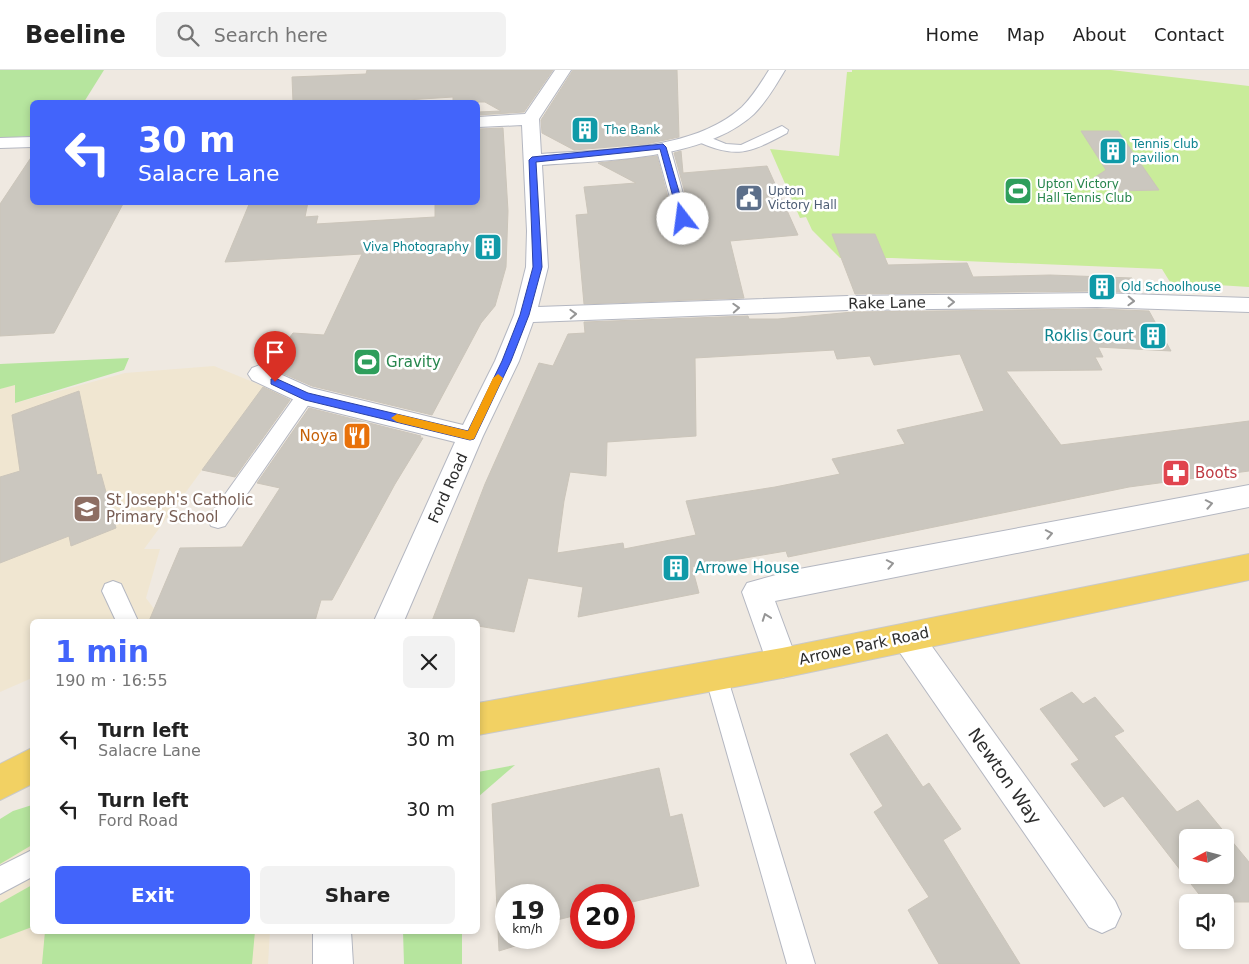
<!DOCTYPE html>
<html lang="en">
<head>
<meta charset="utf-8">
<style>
  body { margin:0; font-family:"DejaVu Sans",sans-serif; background:#f2f2f2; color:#222; height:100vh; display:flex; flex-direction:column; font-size:19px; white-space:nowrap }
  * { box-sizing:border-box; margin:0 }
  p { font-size:16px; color:#767676 }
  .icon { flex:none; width:28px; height:28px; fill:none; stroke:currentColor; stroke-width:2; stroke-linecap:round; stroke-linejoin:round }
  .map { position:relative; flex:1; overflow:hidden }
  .drawer { position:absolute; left:30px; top:549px; width:450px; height:315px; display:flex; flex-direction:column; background:#fff; border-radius:8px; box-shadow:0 2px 8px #0003 }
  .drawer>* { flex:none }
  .guide { position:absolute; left:30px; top:30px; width:450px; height:105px; border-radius:8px; box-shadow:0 2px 8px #0003; background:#4264fb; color:#fff; overflow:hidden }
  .needle { width:32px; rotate:263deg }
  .controls { position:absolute; left:1179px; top:759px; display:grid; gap:10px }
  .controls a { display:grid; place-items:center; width:55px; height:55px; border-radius:8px; background:#fff; box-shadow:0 2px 8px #0003; font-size:25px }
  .speed { position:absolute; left:495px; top:814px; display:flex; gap:10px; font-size:25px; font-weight:700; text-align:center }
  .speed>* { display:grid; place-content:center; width:65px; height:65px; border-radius:50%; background:#fff; box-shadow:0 2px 8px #0003; line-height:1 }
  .speed small { font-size:12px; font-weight:400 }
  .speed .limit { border:8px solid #d22; background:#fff; color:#111 }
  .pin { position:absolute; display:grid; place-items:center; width:42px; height:42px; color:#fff; margin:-51px -21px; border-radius:50% 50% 50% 0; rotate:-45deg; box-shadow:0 0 5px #0007 }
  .pin .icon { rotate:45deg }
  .me { position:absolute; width:55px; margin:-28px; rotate:345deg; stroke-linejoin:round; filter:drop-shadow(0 0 4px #0008) }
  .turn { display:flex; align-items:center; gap:18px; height:105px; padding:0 25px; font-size:22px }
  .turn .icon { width:65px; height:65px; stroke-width:2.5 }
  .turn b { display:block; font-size:35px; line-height:42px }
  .round { display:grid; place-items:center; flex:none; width:52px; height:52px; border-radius:8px; background:#f2f2f2 }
  .overview { display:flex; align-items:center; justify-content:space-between; height:85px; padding:0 25px }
  h1 { font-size:30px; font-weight:700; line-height:38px; color:#4264fb }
  .action { display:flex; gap:10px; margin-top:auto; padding:10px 25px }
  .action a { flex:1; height:58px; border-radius:8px; background:#4264fb; color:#fff; font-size:20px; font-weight:700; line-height:58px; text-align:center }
  .action a+a { background:#f2f2f2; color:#222 }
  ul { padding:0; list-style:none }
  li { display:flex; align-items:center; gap:15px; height:70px; padding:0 25px }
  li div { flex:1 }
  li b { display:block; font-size:19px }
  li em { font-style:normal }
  header { display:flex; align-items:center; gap:30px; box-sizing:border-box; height:70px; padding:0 25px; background:#fff; border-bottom:1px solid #e0e0e0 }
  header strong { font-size:24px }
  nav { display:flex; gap:28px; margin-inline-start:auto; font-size:18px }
  .search { width:350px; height:45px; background:#f2f2f2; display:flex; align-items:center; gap:12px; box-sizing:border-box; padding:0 18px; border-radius:8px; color:#767676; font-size:19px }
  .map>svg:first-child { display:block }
  .education { fill:#f0e6d1 }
  .green { fill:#b6e59e }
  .pitch { fill:#c9ec9a }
  .building { fill:#cbc7bf; stroke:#cbc5ba; fill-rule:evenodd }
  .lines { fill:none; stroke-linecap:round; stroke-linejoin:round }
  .service-casing { stroke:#b4b7c1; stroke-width:2 }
  .minor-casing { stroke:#b4b7c1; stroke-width:2 }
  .secondary-casing { stroke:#b4b7c1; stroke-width:2 }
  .primary-casing { stroke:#c9c9c9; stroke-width:2 }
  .service { fill:#fff; fill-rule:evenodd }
  .minor { fill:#fff; fill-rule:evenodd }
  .secondary { fill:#fff; fill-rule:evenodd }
  .primary { fill:#f2d163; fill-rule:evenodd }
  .oneway { stroke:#969696 }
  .route { fill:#4264fb; stroke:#2b41a3 }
  .slow { fill:#f59e0b }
  .labels { text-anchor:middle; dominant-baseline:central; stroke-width:5; stroke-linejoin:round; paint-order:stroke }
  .far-culture-label { font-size:12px; fill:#0d838f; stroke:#fff; text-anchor:start }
  .far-leisure-label { font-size:12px; fill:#27864d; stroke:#fff; text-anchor:start }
  .far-service-label { font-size:12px; fill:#4e5e75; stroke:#fff; text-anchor:start }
  .street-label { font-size:15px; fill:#2e2e2e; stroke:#fff }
  .culture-label { font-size:15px; fill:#0d838f; stroke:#fff; text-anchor:end }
  .leisure-label { font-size:15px; fill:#27864d; stroke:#fff; text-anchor:start }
  .food-label { font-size:15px; fill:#c56008; stroke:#fff; text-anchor:end }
  .health-label { font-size:15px; fill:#be3a42; stroke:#fff; text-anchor:start }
  .education-label { font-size:15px; fill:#785e54; stroke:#fff; text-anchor:start }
  .near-street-label { font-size:18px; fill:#2e2e2e; stroke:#fff }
</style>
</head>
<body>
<header>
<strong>Beeline</strong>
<div class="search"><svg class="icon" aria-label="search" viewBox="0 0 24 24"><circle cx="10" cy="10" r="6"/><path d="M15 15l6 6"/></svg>Search here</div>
<nav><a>Home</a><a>Map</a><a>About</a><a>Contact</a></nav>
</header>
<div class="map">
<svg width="1249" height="894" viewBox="0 0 1249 894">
  <rect width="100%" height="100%" fill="#efe9e1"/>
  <g class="education">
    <polygon points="214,296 282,324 276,333 255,328 144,479 160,479 146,528 163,551 32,551 32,608 0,622 0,319 15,314 15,333 125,303"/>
    <polygon points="32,739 32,861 270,861 268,894 0,894 0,756"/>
  </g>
  <g class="green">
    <polygon points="0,0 104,0 84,32 32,32 32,66 0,68"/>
    <polygon points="129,288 124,300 15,333 15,315 0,319 0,294"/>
    <polygon points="515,695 478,727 478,702"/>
    <polygon points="32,735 32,775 0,794 0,749 13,741"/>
    <polygon points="32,815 32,857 0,869 0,833"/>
    <polygon points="45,861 255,861 252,894 42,894"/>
    <polygon points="403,861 462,861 462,894 404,894"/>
  </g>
  <polygon class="pitch" points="852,0 1111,0 1249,16 1249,217 1170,212 1162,199 892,188 840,188 812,160 806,147 800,148 770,79 839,86 847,2 852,2"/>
  <g class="building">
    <polygon points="367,0 553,0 524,42 478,45 478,42 501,41 485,32 453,32 453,27 375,32 293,32 292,7 366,4"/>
    <polygon points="573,0 677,0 679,67 646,74 574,80 542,63 541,50"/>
    <polygon points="503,58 508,141 506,197 495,236 481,253 432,345 312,316 275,300 276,298 268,297 293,263 324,265 362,184 225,192 250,132 308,132 305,147 318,146 316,154 435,147 435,132 478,132 478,59"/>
    <polygon points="1081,61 1118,61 1159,120 1118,121 1117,119 1086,113 1106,100"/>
    <polygon points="681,81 683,103 767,96 798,165 730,171 744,228 584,234 576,145 588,144 584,117 636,113 598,93 657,86 674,150 678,154 688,154 692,148 674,83"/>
    <polygon points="32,86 32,132 124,132 54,263 0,266 0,134"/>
    <polygon points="832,164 875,164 888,195 967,193 973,207 1050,205 1132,208 1140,223 1097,221 855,224"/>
    <path d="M1097,239l52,2 22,40 -73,-4 5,10h-8l7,13 -96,1 55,74 188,-24v50l-120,16 -341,70 -2,-6 -94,16 7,26 -121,24 5,-30 -55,-9 -14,54 -36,-6v-5h-46l53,-137 54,-121 14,3 15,-32 17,-1 -1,-11 164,-6 1,3h29l75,-7zM834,280l3,9 33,-3 4,9 86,-11 24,57 -87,19 8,14 -73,15 8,15 -65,13 -89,14 10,34 -72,14 -1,-6 -66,10 7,-52 6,-29 36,4 1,-34 89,-6 -1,-78z"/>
    <polygon points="263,317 290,330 235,407 202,400"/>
    <polygon points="79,321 97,405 101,404 116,458 71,476 69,466 0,493 0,407 20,401 12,345"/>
    <polygon points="309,338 421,366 420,368 423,368 395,414 332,530 321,530 315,551 149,551 180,478 242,477 280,418 257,413"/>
    <path d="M1072,622l11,12 12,-7 29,34 -10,5 63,76 21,-12 51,62v40h-44l-82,-106 -19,11 -33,-43 8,-4 -39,-51zM1188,768h37v37h-37z"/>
    <polygon points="887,664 923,717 929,713 961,759 943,770 1020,894 939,894 908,840 929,827 874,742 883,736 850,684"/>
    <polygon points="659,698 670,747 682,744 699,816 624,834 624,825 581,825 581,844 549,852 549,825 506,825 506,868 528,868 528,872 499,881 492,734"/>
  </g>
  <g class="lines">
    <defs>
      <g id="service">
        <path d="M782,56l6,4 -1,3c-39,21 -51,26 -93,7l-1,-3 6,-4 27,11 15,1z"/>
        <polygon points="663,73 670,77 690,149 688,152 678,152 676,149 656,77"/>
        <polygon points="305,319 311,321 314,326 311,331 225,456 218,458 211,456 208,450 211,444 299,321"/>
        <polygon points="113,511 121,514 138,551 116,551 102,521 105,514"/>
        <polygon points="716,595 724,598 727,606 815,894 787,894 705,606 708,598"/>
        <polygon points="32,780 32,807 0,824 0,796"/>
      </g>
      <g id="minor">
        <path d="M555,0h16l-32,49 2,35c64,-5 151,-2 201,-47 11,-11 19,-24 27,-37h16c-9,15 -18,31 -31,44 -50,46 -148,46 -212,51l6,102 -10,40 310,-11 249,-3 152,5v14l-152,-5 -249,3 -315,12 -14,39 -36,75 -79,185h-30l81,-179 -150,-37 -53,-25 -4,-6 4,-6 8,-3 51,23 152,37 32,-64 19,-46 12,-48 1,-36 -5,-106 -44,2v-10l47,-3z"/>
        <polygon points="32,67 32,77 0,78 0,68"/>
        <polygon points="1249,415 1249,437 775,531 798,593 793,604 782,608 771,604 742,522 747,513 794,500"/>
        <polygon points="907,553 918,557 1115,831 1121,844 1115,857 1102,863 1089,857 896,577 892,567 896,557"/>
      </g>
      <polygon id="secondary" points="313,861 351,861 353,894 313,894"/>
      <g id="primary">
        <polygon points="1249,484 1249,510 782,608 478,665 478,633 782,578"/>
        <polygon points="32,678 32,714 0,730 0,694"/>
      </g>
    </defs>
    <use href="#service" class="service-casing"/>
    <use href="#minor" class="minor-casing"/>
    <use href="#secondary" class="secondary-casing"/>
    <use href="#primary" class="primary-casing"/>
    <use href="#service" class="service"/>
    <use href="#minor" class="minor"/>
    <use href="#secondary" class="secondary"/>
    <use href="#primary" class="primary"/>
  </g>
  <defs><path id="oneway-chevron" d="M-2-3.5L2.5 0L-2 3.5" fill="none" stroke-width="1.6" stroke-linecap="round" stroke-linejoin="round" transform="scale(1.25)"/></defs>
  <g class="oneway">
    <use href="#oneway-chevron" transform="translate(1131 231) rotate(2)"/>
    <use href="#oneway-chevron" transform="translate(951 232) rotate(-1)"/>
    <use href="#oneway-chevron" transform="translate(736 238) rotate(-3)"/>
    <use href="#oneway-chevron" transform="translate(573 244) rotate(-2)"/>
    <use href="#oneway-chevron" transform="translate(1209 434) rotate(-11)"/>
    <use href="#oneway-chevron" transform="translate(1049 464) rotate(-11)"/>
    <use href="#oneway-chevron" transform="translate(890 494) rotate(-11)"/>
    <use href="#oneway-chevron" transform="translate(766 547) rotate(-110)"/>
  </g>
  <polygon class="route" points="663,74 666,77 687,149 686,151 679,149 660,79 536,92 542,197 529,245 511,291 474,369 470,370 305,330 271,314 271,309 275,308 308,323 468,361 502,291 520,245 533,197 529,90 532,87"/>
  <polygon class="slow" points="498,304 503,308 474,369 470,370 397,352 391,348 397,344 468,361 493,308"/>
  <defs>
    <symbol id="building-square" viewBox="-11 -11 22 22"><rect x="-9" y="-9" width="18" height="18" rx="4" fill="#0f9aa8" stroke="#fff"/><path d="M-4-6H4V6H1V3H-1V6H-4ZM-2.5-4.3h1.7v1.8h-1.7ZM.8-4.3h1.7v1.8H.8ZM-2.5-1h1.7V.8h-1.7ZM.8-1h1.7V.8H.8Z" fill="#fff"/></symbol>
    <symbol id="stadium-square" viewBox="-11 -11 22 22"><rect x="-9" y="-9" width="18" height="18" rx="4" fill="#2e9e5b" stroke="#fff"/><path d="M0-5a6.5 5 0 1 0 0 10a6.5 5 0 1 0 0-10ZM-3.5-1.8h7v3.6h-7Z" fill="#fff"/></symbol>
    <symbol id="civic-square" viewBox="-11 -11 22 22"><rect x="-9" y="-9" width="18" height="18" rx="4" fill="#5c6f8a" stroke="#fff"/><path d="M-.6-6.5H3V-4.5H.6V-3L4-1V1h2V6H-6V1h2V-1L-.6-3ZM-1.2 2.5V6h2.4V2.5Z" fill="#fff"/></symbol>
    <symbol id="restaurant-square" viewBox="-11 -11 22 22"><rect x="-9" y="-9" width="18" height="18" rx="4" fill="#e8710a" stroke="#fff"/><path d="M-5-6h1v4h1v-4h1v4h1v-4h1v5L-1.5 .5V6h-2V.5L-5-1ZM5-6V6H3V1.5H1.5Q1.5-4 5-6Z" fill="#fff"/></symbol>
    <symbol id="pharmacy-square" viewBox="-11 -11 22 22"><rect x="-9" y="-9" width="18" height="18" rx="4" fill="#e0444e" stroke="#fff"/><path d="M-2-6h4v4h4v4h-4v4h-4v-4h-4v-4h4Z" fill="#fff"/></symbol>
    <symbol id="school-square" viewBox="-11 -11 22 22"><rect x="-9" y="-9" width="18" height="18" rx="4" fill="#8d6e63" stroke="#fff"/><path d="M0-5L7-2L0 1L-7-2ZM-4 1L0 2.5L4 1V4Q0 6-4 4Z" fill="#fff"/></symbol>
  </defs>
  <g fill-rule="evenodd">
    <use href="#building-square" x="569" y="44" width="32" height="32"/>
    <use href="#building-square" x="1097" y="65" width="32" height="32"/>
    <use href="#stadium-square" x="1002" y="105" width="32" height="32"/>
    <use href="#civic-square" x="733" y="112" width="32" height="32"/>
    <use href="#building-square" x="472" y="161" width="32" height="32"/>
    <use href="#building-square" x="1086" y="201" width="32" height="32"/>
    <use href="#building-square" x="1137" y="250" width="32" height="32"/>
    <use href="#stadium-square" x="351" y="276" width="32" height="32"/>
    <use href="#restaurant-square" x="341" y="350" width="32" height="32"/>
    <use href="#pharmacy-square" x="1160" y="387" width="32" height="32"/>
    <use href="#school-square" x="71" y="423" width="32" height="32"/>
    <use href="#building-square" x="660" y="482" width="32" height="32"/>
  </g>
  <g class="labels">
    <g class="far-culture-label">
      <text x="604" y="60">The Bank</text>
      <text x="1132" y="74">Tennis club<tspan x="1132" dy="14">pavilion</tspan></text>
      <text x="469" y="177" text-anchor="end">Viva Photography</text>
      <text x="1121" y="217">Old Schoolhouse</text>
    </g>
    <g class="far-leisure-label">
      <text x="1037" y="114">Upton Victory<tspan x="1037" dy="14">Hall Tennis Club</tspan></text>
    </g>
    <g class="far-service-label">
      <text x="768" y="121">Upton<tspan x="768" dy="14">Victory Hall</tspan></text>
    </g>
    <g class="street-label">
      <text transform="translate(887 233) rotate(-1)">Rake Lane</text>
      <text transform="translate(448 418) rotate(-66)">Ford Road</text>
      <text transform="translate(864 576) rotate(-12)">Arrowe Park Road</text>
    </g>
    <g class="culture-label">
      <text x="1134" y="266">Roklis Court</text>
      <text x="695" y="498" text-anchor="start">Arrowe House</text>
    </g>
    <g class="leisure-label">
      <text x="386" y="292">Gravity</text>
    </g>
    <g class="food-label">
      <text x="338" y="366">Noya</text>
    </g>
    <g class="health-label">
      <text x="1195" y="403">Boots</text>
    </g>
    <g class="education-label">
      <text x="106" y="430">St Joseph's Catholic<tspan x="106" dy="17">Primary School</tspan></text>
    </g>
    <g class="near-street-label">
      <text transform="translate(1005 706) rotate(55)">Newton Way</text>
    </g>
  </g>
</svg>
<div class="controls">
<a><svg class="needle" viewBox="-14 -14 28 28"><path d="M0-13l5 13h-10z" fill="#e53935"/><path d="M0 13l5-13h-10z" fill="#767676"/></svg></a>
<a><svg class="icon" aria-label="sound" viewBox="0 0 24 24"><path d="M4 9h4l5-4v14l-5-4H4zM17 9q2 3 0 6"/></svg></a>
</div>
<div class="speed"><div>19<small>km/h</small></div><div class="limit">20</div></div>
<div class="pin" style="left:275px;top:312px;background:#d93025"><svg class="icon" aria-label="arrive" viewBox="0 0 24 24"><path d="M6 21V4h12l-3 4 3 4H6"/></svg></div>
<svg class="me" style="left:683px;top:149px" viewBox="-20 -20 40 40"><circle r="19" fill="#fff"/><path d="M0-13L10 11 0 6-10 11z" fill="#4264fb"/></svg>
<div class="guide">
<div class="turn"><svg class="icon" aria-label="left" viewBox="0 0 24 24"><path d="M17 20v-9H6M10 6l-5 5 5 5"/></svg><div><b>30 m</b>Salacre Lane</div></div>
</div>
<section class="drawer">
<div class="overview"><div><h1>1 min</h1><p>190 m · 16:55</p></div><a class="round"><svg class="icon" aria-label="close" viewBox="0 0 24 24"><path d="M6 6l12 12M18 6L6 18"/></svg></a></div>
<ul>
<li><svg class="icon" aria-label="left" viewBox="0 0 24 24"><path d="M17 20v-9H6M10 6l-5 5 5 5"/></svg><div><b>Turn left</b><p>Salacre Lane</p></div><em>30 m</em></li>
<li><svg class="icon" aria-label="left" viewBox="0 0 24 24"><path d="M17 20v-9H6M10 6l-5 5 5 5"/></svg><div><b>Turn left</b><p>Ford Road</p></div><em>30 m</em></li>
</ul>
<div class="action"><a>Exit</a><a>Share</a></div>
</section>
</div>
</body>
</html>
